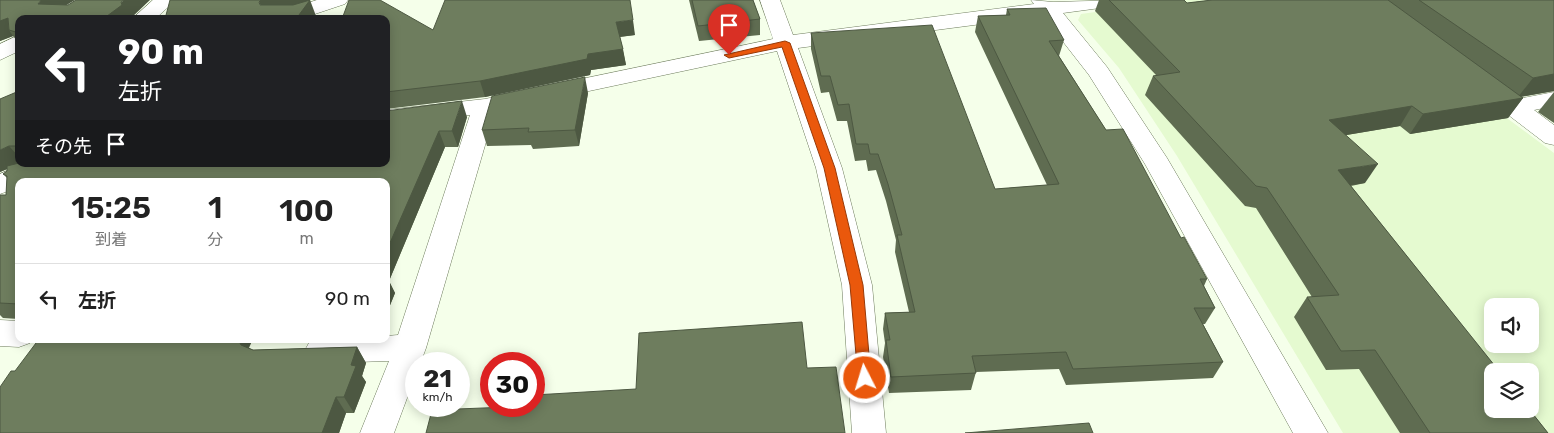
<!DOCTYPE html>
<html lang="ja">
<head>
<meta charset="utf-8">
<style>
  body { margin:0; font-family:Rubik,"Noto Sans JP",sans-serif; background:#f2f2f2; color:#222; height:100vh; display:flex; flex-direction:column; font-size:19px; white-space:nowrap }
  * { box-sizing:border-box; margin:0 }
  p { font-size:16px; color:#767676 }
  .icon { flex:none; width:28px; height:28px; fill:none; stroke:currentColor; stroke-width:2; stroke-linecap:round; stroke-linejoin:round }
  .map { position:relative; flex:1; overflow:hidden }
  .side { position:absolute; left:15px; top:178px; width:375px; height:165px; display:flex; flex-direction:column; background:#fff; border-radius:10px; box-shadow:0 2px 12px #0003 }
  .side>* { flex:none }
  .banner { position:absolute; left:15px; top:15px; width:375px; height:152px; border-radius:10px; box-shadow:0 2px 12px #0003; background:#202124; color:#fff; overflow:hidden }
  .tools { position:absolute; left:1484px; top:298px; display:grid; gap:10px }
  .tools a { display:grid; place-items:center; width:55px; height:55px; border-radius:10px; background:#fff; box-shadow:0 2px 12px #0003; font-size:25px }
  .speed { position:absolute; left:405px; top:352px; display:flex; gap:10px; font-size:25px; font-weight:700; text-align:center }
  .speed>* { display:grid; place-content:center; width:65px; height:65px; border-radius:50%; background:#fff; box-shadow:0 2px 12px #0003; line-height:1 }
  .speed small { font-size:12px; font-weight:400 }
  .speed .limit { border:8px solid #d22; background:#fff; color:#111 }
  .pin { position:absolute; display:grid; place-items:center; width:42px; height:42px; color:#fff; margin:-51px -21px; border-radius:50% 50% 50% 0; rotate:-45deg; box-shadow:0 0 5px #0007 }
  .pin .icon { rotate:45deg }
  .me { position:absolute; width:55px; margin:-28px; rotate:355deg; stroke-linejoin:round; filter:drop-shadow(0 0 4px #0008) }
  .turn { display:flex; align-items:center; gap:18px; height:105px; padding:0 20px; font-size:22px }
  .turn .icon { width:65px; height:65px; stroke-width:2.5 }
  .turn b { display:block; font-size:35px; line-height:42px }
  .then { display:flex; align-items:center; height:48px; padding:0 20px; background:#0003; gap:10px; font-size:19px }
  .eta { display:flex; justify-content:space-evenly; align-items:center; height:85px; text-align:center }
  .eta b { font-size:30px; font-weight:600; line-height:35px }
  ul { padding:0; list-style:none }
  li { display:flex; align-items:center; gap:15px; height:70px; padding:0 20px; border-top:1px solid #e0e0e0 }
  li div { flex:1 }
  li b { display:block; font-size:19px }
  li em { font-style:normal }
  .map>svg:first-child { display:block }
  .built { fill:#e5fad0; fill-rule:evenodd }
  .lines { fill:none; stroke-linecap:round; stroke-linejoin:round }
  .minor-casing { stroke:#6d7b5c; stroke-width:1 }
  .minor { fill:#fff; fill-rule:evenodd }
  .wall { fill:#5f6c51 }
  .shaded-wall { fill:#4d5842 }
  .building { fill:#6e7d5e; stroke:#4d5842 }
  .route { fill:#ea580c; stroke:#983908 }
</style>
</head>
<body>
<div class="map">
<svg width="1554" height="433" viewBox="0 0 1554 433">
  <rect width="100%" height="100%" fill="#f5ffea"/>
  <path class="built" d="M1183,0h164l207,153v280h-211l-166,-277 -58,-88 -41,-48 3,-6zM1492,306h38v38h-38zM1492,371h38v38h-38z"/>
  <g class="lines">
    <defs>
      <g id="minor">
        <polygon points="153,0 176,0 155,19 132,19"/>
        <polygon points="317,0 348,0 345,4 300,19 268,19 271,15"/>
        <polygon points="760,0 780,0 793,35 1034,4 1031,0 1053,2 1125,0 1122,4 1115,6 1063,13 1107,67 1167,158 1328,433 1293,433 1145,164 1089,75 1043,16 798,48 842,168 872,285 886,433 852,433 842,285 816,168 777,51 495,111 426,348 420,364 416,364 416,374 394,433 360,433 389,361 321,363 310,359 305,350 310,341 316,339 386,339 386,336 398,335 470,115 386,126 386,110 485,99 773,39"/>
        <polygon points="19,35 19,51 0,60 0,44"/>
        <polygon points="1485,79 1493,81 1518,99 1554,92 1554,106 1534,110 1554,125 1554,145 1545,143 1477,91 1473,86 1477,81"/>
        <path d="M23,164h35c-8,12 -26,17 -39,17v6l-19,7v-20z"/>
        <polygon points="0,320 19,321 19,339 32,339 30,343 19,347 0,346"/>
      </g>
    </defs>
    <use href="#minor" class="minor-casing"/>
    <use href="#minor" class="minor"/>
  </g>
  <g class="wall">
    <polygon points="0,0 131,18 19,19 19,43 13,36 0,41"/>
    <polygon points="689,0 753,0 760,19 760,35 699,41"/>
    <polygon points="1099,0 1184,0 1187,3 1212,0 1554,0 1554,91 1521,97 1523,98 1508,118 1410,134 1400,126 1346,135 1365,183 1351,186 1548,433 1400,433 1359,369 1326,370 1294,317 1307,297 1312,297 1256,208 1245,206 1145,95 1153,76 1156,75 1095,11"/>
    <polygon points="1007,9 1064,40 1059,56 1106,130 1181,238 1207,279 1204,286 1215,308 1205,324 1203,324 1223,362 1213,378 1066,385 1059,369 976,372 971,390 889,393 883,357 885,343 883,329 885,313 909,312 895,252 896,240 886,201 876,170 868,171 866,160 855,161 847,121 837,121 829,92 821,93 811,49 811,33 995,189 1047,185 975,32 978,16 1006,15"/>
    <polygon points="386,19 433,30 635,35 620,37 626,65 591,70 590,75 485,97 386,109"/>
    <polygon points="19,91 19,164 214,164 212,166 219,166 386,111 467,117 458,147 445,147 389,281 395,293 386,315 386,181 19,181 19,319 3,318 0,315 0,195 6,195 7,178 3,174 7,171 7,169 0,172"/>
    <polygon points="1554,92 1554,123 1538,112"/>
    <polygon points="588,93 579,146 533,149 531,145 487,146 482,130"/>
    <polygon points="252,341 249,348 253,350 357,347 366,363 362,376 366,382 354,413 346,413 339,433 0,433 15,371"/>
  </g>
  <g class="shaded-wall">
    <polygon points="41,0 75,0 53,13 38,4"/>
    <polygon points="124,0 150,0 131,18 131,19 103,19"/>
    <polygon points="261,0 311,0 310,0 316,16 314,19 266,18 259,2"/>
    <polygon points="8,18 9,30 13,36 0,41 0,21"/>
    <polygon points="633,20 635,35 618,37 616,22"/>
    <polygon points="623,49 626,65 591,70 590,75 485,97 480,81 588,54"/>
    <polygon points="1554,74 1554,91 1518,97 1533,78"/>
    <polygon points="585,77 588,93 579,146 575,130"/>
    <polygon points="1523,98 1508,118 1410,134 1423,114"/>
    <polygon points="462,101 467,117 458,147 452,131"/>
    <polygon points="1412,106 1400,126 1317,140 1329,120"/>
    <polygon points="439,131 445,147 389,281 395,293 386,315 386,252"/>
    <polygon points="9,146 19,157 19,164 0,172 0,150"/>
    <polygon points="193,164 214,164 202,181 191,166"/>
    <polygon points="1378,164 1365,183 1326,189 1338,170"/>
    <polygon points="238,339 259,339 252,341 247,350 241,345"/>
    <polygon points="357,347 366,363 362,376 366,382 354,413 344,397 351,365"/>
    <polygon points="336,397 346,413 339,433 322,433"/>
  </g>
  <g class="building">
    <polygon points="0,0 41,0 38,4 68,5 76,0 124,0 121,2 122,5 103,19 19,19 19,33 9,30 8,18 0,21"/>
    <polygon points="170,0 261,0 259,2 260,5 293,5 310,0 296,19 165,19"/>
    <polygon points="349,0 380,0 433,30 445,0 630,0 633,20 616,22 623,49 588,54 587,59 480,81 386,92 386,19 342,19"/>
    <polygon points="692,0 753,0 760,19 698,26"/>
    <polygon points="1109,0 1184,0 1187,3 1212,0 1388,0 1523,98 1423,114 1412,106 1329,120 1378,164 1338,170 1499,371 1492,371 1492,409 1529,409 1548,433 1430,433 1375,350 1341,351 1307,297 1339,295 1267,188 1256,186 1153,76 1180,72"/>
    <polygon points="1419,0 1554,0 1554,74 1533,78"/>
    <polygon points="1046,8 1064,40 1049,41 1106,130 1123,129 1181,238 1184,237 1207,279 1200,279 1215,308 1194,308 1223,362 1073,369 1066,352 972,356 976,373 891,377 886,340 890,340 885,313 915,312 897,235 902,235 888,184 878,154 870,154 868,144 856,144 849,104 838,105 830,76 821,76 811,33 932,25 995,189 1059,184 978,16 1010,15 1007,9"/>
    <polygon points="585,77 575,130 528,132 529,128 482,130 492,96"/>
    <polygon points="19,91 19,146 9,146 0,150 0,99"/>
    <polygon points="462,101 452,131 439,131 386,252 386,181 19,181 19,304 0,303 0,195 6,195 7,176 3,174 7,171 7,166 19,163 193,164 191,166 219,166 221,164 386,164 386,111"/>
    <polygon points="802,322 807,368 836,367 845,433 426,433 432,410 534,406 534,395 636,389 639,333"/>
    <polygon points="39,339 238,339 241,345 253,350 357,347 351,365 356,366 344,397 336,397 322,433 0,433 0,387 11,371 15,371"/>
    <polygon points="1089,423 1093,433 965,433"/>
  </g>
  <polygon class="route" points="785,41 790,43 835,168 863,285 871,378 869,382 860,382 858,378 850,285 824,168 782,47 729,58 724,55"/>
</svg>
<div class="tools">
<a><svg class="icon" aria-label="sound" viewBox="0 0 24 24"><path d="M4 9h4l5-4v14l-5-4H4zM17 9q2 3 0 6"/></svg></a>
<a><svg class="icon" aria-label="layers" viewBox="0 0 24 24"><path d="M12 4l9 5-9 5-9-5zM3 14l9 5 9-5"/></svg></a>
</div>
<div class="speed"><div>21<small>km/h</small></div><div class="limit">30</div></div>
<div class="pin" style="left:729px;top:55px;background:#d93025"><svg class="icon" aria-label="arrive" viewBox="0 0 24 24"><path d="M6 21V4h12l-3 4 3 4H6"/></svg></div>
<svg class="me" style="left:865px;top:378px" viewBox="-20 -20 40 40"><circle r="17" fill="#ea580c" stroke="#fff" stroke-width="3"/><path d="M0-11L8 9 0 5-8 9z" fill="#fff"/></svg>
<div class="banner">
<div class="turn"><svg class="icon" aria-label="left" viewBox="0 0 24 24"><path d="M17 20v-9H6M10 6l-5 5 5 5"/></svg><div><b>90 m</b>左折</div></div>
<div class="then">その先<svg class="icon" aria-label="arrive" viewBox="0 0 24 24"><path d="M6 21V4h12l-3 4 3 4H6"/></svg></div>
</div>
<section class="side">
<div class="eta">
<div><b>15:25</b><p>到着</p></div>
<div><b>1</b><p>分</p></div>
<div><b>100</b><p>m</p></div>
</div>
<ul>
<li><svg class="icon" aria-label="left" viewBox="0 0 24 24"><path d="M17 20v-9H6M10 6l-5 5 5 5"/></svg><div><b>左折</b></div><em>90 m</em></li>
</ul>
</section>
</div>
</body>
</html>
